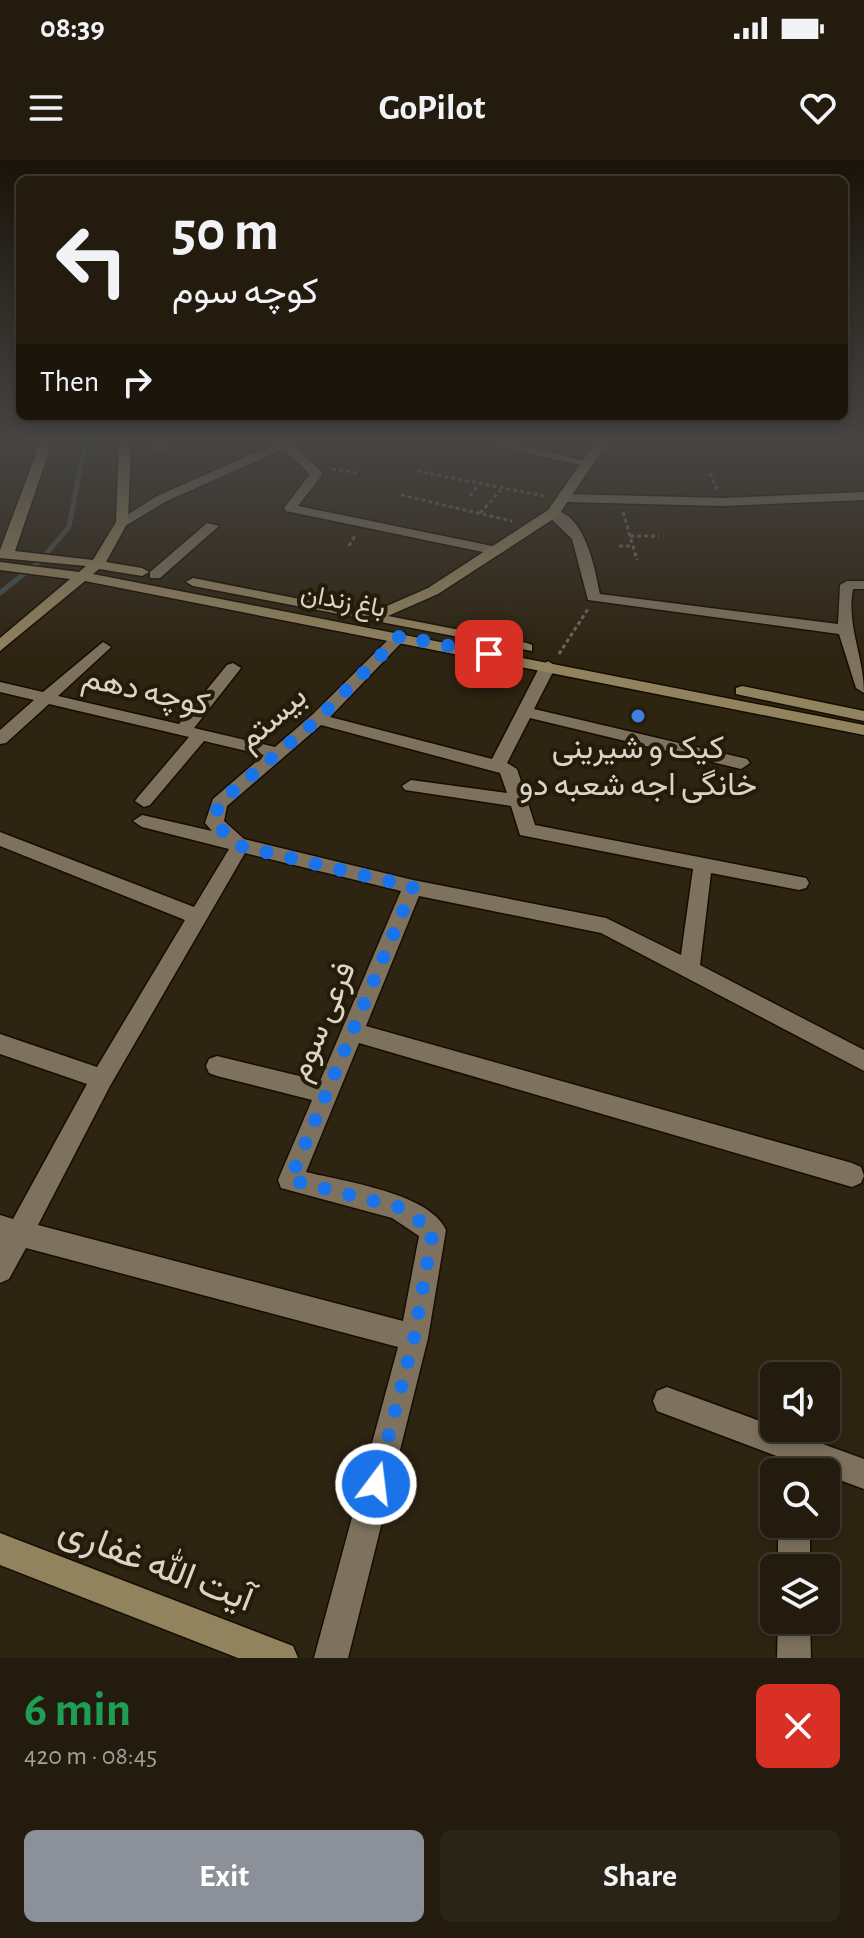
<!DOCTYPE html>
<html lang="en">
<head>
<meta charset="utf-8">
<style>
  body { margin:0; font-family:"Alegreya Sans",Vazirmatn,sans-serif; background:#2a2417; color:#f1f3f6; height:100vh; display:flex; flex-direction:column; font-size:30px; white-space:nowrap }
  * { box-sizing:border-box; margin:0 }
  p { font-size:26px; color:#a2a19e }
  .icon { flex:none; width:44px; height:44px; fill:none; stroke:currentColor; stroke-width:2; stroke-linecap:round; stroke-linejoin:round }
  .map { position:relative; height:1498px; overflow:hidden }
  .drawer { display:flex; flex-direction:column; background:#221b0e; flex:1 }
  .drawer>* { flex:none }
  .hud { position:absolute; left:16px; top:16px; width:832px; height:244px; border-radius:12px; box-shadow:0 4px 12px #0003,0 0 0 2px #3f392e; background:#221b0e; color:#f1f3f6; overflow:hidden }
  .controls { position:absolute; left:760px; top:1202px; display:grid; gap:16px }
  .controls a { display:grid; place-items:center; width:80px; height:80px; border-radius:12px; background:#221b0e; box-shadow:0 4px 12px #0003,0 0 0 2px #3f392e; font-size:40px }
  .pin { position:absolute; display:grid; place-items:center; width:68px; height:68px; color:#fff; margin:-34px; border-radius:16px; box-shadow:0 4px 12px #0006 }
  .me { position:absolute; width:88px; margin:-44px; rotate:15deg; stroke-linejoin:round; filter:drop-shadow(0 0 6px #0008) }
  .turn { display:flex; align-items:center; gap:28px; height:168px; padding:0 24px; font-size:36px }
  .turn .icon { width:104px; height:104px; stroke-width:2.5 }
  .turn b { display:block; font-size:56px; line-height:68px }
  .then { display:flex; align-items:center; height:76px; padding:0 24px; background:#0003; gap:16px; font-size:30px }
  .round { display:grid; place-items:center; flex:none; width:84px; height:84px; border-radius:12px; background:#2a2417 }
  .summary { display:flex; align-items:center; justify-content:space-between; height:136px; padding:0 24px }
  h1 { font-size:48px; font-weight:700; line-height:60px; color:#1e9e55 }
  .cta { display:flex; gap:16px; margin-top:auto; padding:16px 24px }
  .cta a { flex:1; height:92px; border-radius:12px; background:#8c9099; color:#fff; font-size:32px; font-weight:700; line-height:92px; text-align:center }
  .cta a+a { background:#2a2417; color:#f1f3f6 }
  .status { display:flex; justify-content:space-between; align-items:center; height:56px; padding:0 40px; background:#221b0e; direction:ltr }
  .status svg { height:22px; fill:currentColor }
  header { display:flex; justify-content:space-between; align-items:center; height:104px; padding:0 24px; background:#221b0e; font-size:36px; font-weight:700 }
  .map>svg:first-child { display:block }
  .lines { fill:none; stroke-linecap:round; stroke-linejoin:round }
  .stream { stroke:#424f4d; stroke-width:5 }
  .street-casing { stroke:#160d00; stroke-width:3 }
  .secondary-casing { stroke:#160d00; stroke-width:3 }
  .path { stroke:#6f6758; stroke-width:3; stroke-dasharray:4 3; stroke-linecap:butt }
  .street { fill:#7e725e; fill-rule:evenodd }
  .secondary { fill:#92835f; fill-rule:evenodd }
  .route { stroke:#1a73e8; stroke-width:14; stroke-dasharray:0 25.2 }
  .shop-dot { fill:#3f7fe0; stroke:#241b09; stroke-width:3 }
  .labels { text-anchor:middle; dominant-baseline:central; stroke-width:8; stroke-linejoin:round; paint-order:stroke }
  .far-street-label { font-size:26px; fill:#d9d3c8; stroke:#241b09 }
  .street-label { font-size:32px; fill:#d9d3c8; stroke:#241b09 }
  .poi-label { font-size:32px; fill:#d9d3c8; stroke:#241b09 }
  .near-street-label { font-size:38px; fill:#d9d3c8; stroke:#241b09 }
</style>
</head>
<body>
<div class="status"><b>08:39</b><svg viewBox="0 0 49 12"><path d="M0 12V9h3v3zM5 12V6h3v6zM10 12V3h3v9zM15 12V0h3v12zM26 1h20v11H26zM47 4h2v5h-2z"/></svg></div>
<header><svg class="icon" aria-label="menu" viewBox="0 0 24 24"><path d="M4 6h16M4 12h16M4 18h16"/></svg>GoPilot<svg class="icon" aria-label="heart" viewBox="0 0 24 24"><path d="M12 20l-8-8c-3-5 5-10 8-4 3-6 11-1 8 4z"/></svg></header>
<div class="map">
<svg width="864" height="1498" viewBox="0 0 864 1498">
  <rect width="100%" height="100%" fill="#2e2412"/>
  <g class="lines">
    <polyline class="stream" points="0,433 40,401 69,367 85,283"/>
    <defs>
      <g id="street">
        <polygon points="156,283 168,283 164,291 160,292 154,289"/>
        <polygon points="277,283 293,283 323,314 298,346 497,387 504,391 497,395 286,351 284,348 310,314 283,289 165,342 127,365 116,362 157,336"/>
        <polygon points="482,283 506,283 595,303 589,307"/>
        <polygon points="864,332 864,340 723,346 566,342 560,338 566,334 723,338"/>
        <path d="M548,350c36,-3 47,58 52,84l238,30 2,-39 7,-4h17v8h-11c-7,36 11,68 11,104l-8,-5 -17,-54 -251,-34 -16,-61 -24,-23z"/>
        <polygon points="207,363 219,366 160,418 150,418 150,412"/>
        <path d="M400,471l5,2v6l-75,78 162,42 48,-93 8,-5 8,5 -22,43 213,50 3,4 -9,6 -211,-51 -23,45 10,6 18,56 271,53 3,5 -3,5 -7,2 -88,-17 -11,92 164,85v21l-263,-138 -182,-37 -53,130 486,137 9,4 3,9 -3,7 -9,4 -493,-144 -53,129c36,9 124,21 140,58l-18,108 -80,320h-34l84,-311 -372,-99 -17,31 -9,4v-68l13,4 74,-135 -87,-30v-20l97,33 88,-147 -185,-74v-14l194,75 35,-58 -87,-22 -9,-6 9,-6 70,16 -7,-8 8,-24 51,-44 -60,-14 -54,64 -6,2 -9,-6 3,-4 51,-60 -140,-33 -43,39 -6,1v-14l34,-30 -34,-8v-10l43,10 60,-50 8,5 -3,3 -50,46 121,28 48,-59 6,-2 8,5 -47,60 81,19 37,-32 83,-82zM321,565l179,48 7,20 -96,-13 -9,6 3,4 106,16 9,29 173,34 -12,86 -75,-37 -193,-38 -169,-41 -20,-18 3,-15zM245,693l156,38 -81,190 -103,-25 -8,3 -3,7 3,7 8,3 95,24 -34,80 3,8 111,30 27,18 -16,85 -365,-96 72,-139z"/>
        <polygon points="667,1227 864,1299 864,1329 826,1315 826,1312 809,1309 809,1312 779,1312 779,1297 657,1251 653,1241 657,1231"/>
        <rect x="778" y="1364" width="32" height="44"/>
        <polygon points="778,1460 810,1460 811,1498 777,1498"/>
      </g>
      <g id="secondary">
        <polygon points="40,283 52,283 15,391 93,400 116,362 119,283 131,283 128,362 106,402 142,408 149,412 142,416 99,409 93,414 864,565 864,575 85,421 0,491 0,478 70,419 0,410 0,402 79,412 86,406 0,398 0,390"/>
        <polygon points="595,283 607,283 558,356 438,434 388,456 527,483 532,485 532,491 193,426 186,422 193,418 371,453 428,428 548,350"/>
        <polygon points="742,526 864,551 864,561 736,534 736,528"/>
        <polygon points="0,1373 293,1486 298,1498 238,1498 0,1405"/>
      </g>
    </defs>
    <use href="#street" class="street-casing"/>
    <use href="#secondary" class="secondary-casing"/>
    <g class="path">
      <polyline points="380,283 390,285"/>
      <polyline points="332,309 357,313"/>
      <polyline points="417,311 544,336"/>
      <polyline points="710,313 717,329"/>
      <polyline points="401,335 512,361"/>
      <polyline points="470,336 478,325"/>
      <polyline points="623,352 637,400"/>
      <polyline points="480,353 501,330"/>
      <polyline points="630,376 659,376"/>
      <polyline points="349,386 356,374"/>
      <polyline points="619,386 633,386"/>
      <polyline points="559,494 588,449"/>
    </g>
    <use href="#street" class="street"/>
    <use href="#secondary" class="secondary"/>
  </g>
  <linearGradient id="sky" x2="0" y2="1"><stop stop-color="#19140a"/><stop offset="0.57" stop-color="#464544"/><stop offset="1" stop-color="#464544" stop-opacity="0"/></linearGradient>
  <rect width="864" height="493" fill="url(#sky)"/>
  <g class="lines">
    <polyline class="route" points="376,1324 414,1178 433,1070 398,1047 290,1020 413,727 240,686 214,663 219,643 318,559 400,476 489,494"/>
  </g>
  <circle class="shop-dot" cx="638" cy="556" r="8"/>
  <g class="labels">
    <g class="far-street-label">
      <text transform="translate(343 441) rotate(11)">باغ زندان</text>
    </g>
    <g class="street-label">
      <text transform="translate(146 531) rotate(13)">کوچه دهم</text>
      <text transform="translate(272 558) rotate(-41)">بیستم</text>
      <text transform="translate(322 861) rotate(-67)">فرعی سوم</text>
    </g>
    <g class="poi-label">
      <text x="638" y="588">کیک و شیرینی<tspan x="638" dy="37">خانگی اجه شعبه دو</tspan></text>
    </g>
    <g class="near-street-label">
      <text transform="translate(156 1405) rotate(21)">آیت الله غفاری</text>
    </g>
  </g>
</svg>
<div class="controls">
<a><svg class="icon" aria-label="sound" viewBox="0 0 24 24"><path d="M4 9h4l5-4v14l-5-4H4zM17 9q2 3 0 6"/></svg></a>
<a><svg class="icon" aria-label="search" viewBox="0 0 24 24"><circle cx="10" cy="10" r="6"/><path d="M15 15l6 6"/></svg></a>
<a><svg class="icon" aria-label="layers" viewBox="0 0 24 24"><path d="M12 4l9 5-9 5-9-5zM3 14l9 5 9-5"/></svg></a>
</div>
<div class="pin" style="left:489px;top:494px;background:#d93025"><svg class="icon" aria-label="arrive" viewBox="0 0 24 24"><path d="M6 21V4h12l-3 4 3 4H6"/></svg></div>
<svg class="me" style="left:376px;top:1324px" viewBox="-20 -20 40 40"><circle r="17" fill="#1a73e8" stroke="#fff" stroke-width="3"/><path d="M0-11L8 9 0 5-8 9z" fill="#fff"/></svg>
<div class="hud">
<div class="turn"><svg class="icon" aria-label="left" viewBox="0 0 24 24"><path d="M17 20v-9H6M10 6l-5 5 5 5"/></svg><div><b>50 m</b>کوچه سوم</div></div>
<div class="then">Then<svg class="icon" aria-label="right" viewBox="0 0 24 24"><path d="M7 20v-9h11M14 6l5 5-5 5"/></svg></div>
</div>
</div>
<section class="drawer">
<div class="summary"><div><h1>6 min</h1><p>420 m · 08:45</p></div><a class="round" style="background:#d93025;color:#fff"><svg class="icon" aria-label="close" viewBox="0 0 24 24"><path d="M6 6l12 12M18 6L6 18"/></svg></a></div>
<div class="cta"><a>Exit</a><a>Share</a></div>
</section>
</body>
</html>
